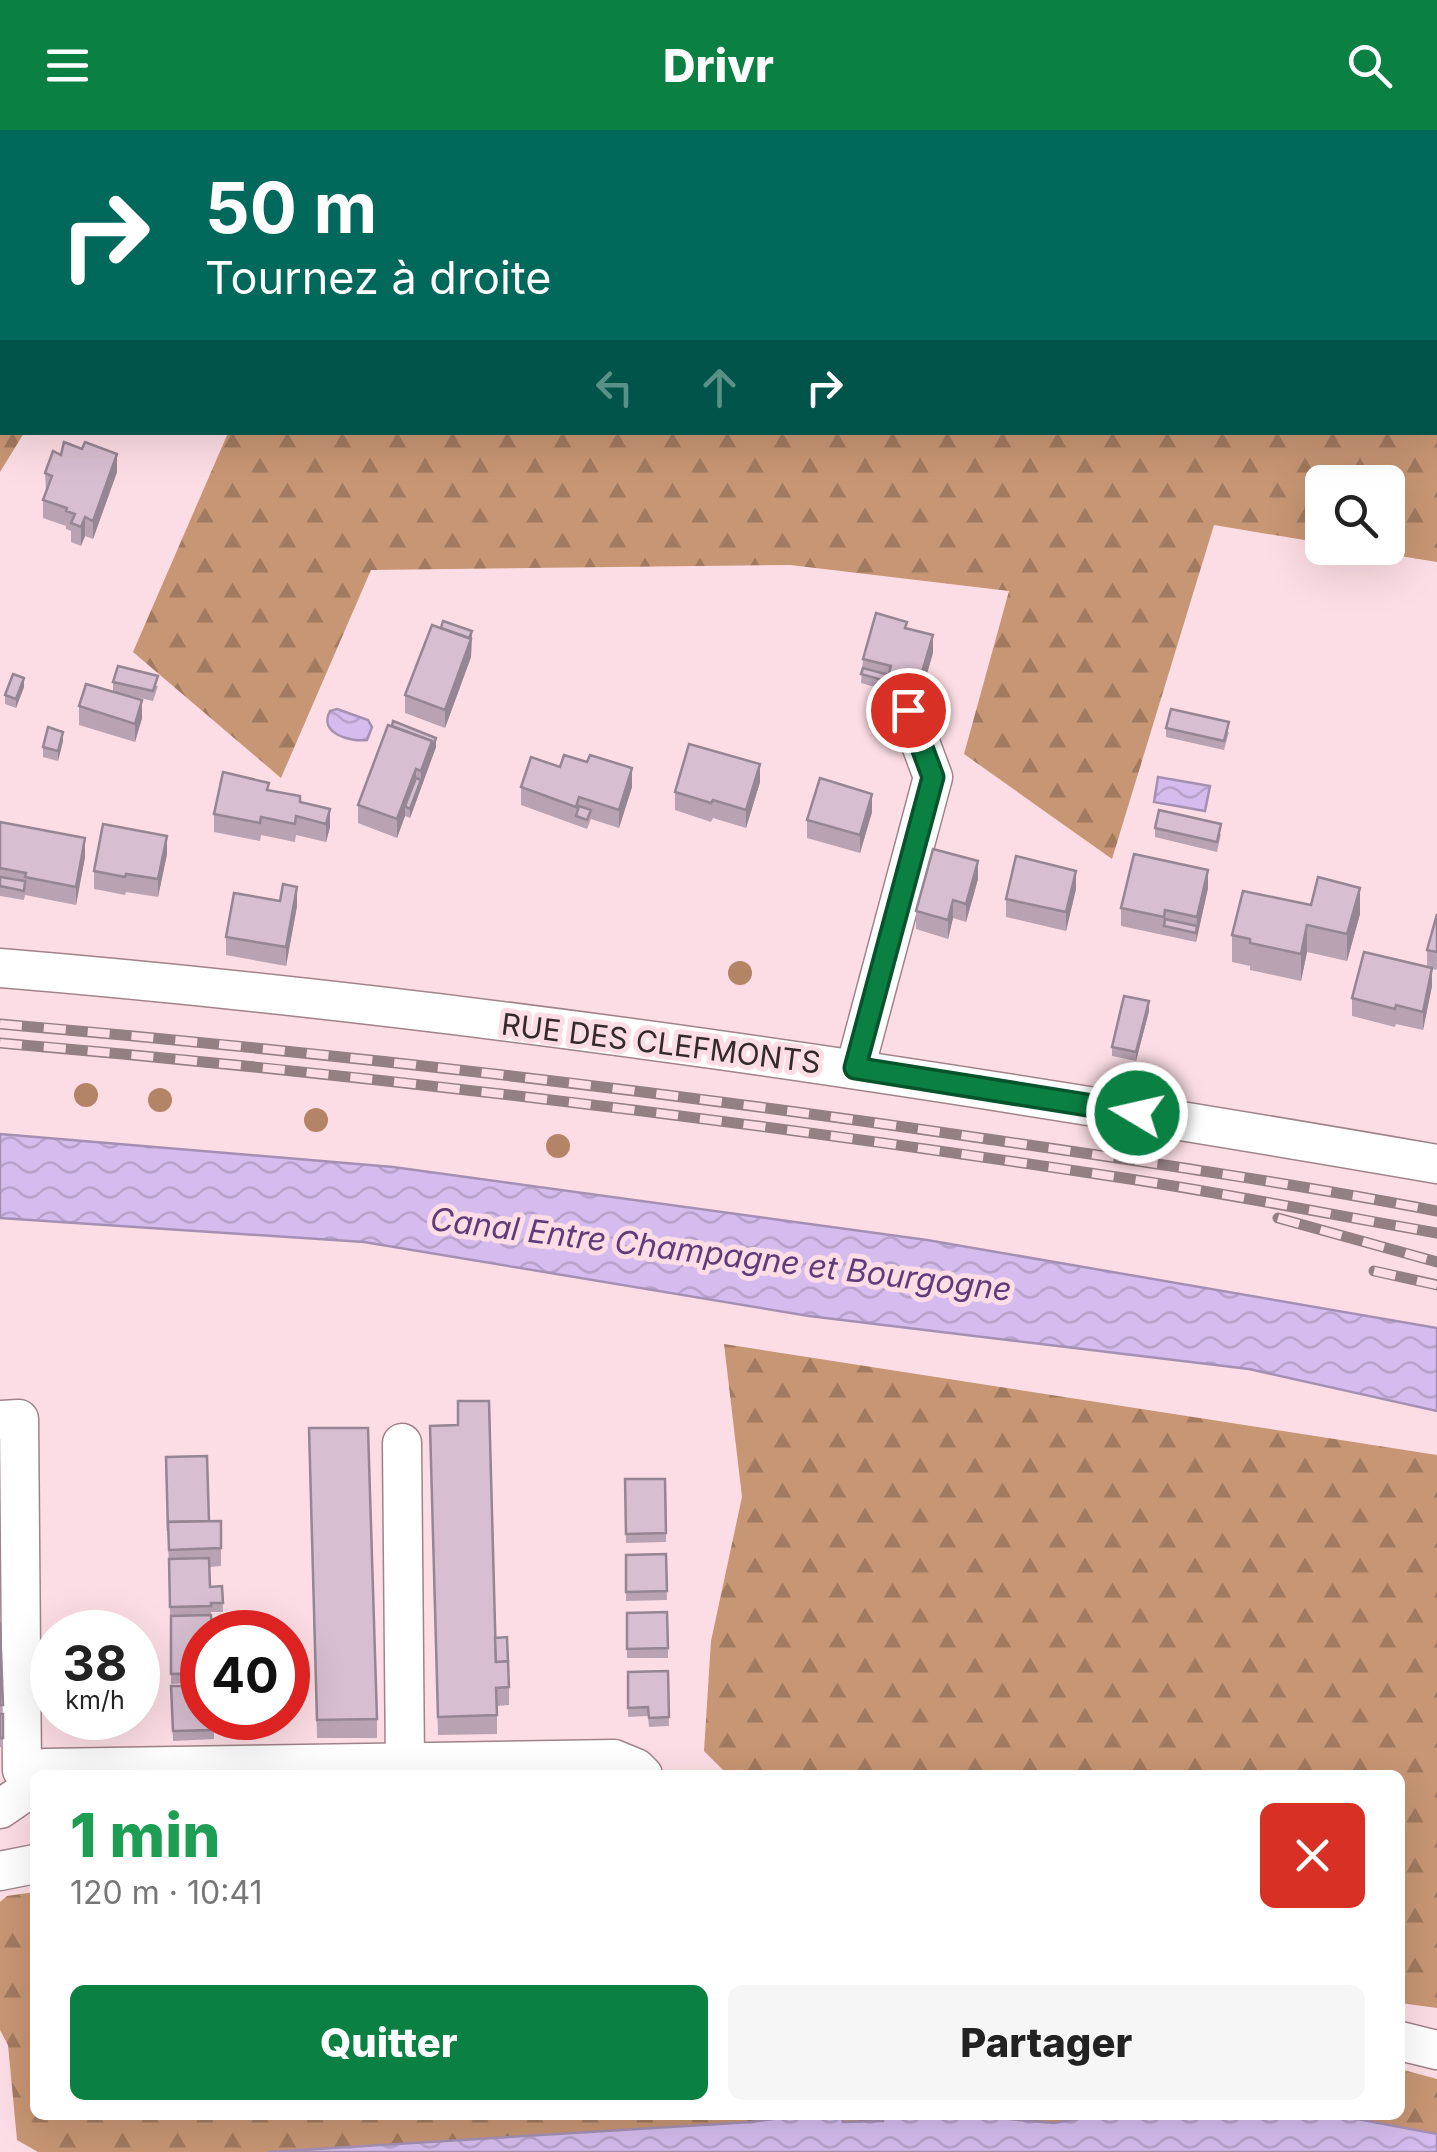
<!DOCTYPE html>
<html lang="fr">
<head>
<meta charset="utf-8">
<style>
  body { margin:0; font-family:Inter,sans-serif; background:#f6f6f6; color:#222; height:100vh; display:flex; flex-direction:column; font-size:38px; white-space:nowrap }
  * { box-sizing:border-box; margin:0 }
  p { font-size:32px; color:#767676 }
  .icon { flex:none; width:55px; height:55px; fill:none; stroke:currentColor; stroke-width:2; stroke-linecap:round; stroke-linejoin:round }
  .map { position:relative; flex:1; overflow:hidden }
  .panel { position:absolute; left:30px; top:1640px; width:1375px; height:350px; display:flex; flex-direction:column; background:#fff; border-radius:15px; box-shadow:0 10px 40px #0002 }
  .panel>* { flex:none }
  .hud { position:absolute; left:0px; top:0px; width:1438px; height:305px; box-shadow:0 10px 40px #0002; background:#00695c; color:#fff; overflow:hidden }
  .fabs { position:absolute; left:1305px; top:335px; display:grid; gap:20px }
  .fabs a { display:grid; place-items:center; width:100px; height:100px; border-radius:15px; background:#fff; box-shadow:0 10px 40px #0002; font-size:50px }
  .speed { position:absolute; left:30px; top:1480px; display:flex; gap:20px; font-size:50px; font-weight:700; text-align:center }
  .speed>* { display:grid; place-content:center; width:130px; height:130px; border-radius:50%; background:#fff; box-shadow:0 10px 40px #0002; line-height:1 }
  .speed small { font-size:25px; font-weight:400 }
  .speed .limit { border:15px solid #d22; background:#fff; color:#111 }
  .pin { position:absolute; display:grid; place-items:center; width:85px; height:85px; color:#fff; margin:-42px; border:5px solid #fff; border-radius:50%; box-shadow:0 2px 10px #0007 }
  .me { position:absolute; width:110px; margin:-55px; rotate:279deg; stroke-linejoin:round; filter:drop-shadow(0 0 8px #0008) }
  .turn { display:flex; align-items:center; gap:35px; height:210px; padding:0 40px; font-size:45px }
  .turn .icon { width:130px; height:130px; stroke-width:2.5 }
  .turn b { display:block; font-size:70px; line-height:85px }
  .lanes { display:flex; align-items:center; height:95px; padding:0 40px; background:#0003; justify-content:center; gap:50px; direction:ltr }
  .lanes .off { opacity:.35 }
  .round { display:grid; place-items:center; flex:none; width:105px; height:105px; border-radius:15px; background:#f6f6f6 }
  .overview { display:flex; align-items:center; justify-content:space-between; height:170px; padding:0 40px }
  h1 { font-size:60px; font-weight:800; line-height:75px; color:#1e9e55 }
  .action { display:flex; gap:20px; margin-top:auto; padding:20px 40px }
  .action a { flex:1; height:115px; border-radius:15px; background:#0b8043; color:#fff; font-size:40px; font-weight:800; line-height:115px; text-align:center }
  .action a+a { background:#f6f6f6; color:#222 }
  header { display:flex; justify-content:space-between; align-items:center; height:130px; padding:0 40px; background:#0b8043; color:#fff; font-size:45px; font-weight:800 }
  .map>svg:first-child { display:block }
  .forest { fill:url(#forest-firs) }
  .water { fill:url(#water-waves); stroke:#a590b4; stroke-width:2.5 }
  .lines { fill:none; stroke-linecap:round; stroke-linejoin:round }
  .minor-casing { stroke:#a0838a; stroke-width:41 }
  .minor { stroke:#fff; stroke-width:38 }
  .rail-casing { stroke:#947f83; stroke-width:11 }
  .rail { stroke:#fddde5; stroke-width:8; stroke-dasharray:22; stroke-linecap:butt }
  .tree { fill:#b48467 }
  .wall { fill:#b9a3b3 }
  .shaded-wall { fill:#968592 }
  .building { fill:#d7bed0; stroke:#968592; stroke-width:2.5 }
  .route-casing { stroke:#07532c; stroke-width:25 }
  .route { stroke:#0b8043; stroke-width:18 }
  .labels { text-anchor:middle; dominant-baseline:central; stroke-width:10; stroke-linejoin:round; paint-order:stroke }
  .street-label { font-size:30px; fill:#34292b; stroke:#fddde5 }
  .water-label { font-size:32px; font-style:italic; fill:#5f3c79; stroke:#fddde5 }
</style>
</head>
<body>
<header><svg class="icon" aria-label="menu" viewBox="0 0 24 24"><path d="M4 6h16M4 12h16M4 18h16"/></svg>Drivr<svg class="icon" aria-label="search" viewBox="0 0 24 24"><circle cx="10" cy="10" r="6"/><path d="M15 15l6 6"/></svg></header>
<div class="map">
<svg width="1437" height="2022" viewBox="0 0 1437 2022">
  <defs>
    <pattern id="forest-firs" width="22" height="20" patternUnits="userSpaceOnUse" patternTransform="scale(2.5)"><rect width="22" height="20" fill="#c79674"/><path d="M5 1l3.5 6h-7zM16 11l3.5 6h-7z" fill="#a27a5f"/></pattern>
    <pattern id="water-waves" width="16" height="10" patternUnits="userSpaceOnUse" patternTransform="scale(2.5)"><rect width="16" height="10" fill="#d6bcee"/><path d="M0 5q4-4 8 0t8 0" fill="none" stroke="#b8a2cc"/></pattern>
  </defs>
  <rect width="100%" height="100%" fill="#fddde5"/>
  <g class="forest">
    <polygon points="0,0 1437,0 1437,432 1351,418 1388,418 1388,352 1322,352 1322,413 1214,395 1112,729 964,624 1009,461 790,435 371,440 281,648 133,522 228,303 1435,302 1435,2 2,2 2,302 24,303 0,342"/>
    <polygon points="724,1214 1437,1325 1437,1878 1400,1873 1400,1645 728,1645 704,1621 711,1511 742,1367"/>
    <polygon points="35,1762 35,1985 1400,1985 1400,1939 1437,1949 1437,2022 38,2022 17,2010 8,1915 0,1900 0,1772 7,1766"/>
  </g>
  <g class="water">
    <path d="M337,579l31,11 4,7 -5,13c-18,2 -49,-7 -37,-29z"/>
    <polygon points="1158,647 1210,656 1205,681 1154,672"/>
    <polygon points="0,1004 393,1037 927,1110 1437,1198 1437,1281 1249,1239 809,1186 364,1112 0,1088"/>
    <polygon points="803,1985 841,1985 843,1992 883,1991 884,1985 963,1985 1054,1993 1099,1985 1336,1985 1437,2004 1437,2022 268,2022 751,1992"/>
  </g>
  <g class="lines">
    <defs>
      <g id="minor">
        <path d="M0,838c482,40 961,114 1437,196"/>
        <polyline points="855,939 933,647 908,580"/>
        <polyline points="0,1290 19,1289 22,1640"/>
        <polyline points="402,1313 405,1633"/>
        <polyline points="40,1645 45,1638 614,1629 636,1638 643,1645"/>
        <polyline points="0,1679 29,1659 35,1651"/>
        <polyline points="0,1741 35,1734"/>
        <polyline points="1400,1911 1437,1920"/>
      </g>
    </defs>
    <use href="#minor" class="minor-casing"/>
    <use href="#minor" class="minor"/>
    <defs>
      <g id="rail">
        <path d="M0,894c324,28 646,65 967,112 157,23 314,45 470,75"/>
        <path d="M0,913c371,32 741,77 1110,133 109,16 218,38 327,57"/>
        <polyline points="1278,1088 1437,1132"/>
        <polyline points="1374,1141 1437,1155"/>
      </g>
    </defs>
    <use href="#rail" class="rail-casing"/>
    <use href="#rail" class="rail"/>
  </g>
  <g class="tree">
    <circle cx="740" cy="843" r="12"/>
    <circle cx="86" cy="965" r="12"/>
    <circle cx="160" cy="970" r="12"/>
    <circle cx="316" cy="990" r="12"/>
    <circle cx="558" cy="1016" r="12"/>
  </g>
  <g class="wall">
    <polygon points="117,342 93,409 85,406 81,416 71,412 71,401 66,399 66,396 43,388 43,370 46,362 45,343"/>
    <polygon points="441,498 472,501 471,527 445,598 405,583 405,565"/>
    <polygon points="907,498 933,523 919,570 861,553 863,529"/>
    <polygon points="113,552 158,556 153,571 113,562"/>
    <polygon points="24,557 16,578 5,574 5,565"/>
    <polygon points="79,576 142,588 135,612 79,595"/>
    <polygon points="1166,598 1229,602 1224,620 1166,607"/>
    <polygon points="63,611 58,631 43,627 43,617"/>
    <polygon points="436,617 410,688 405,686 397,708 358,693 358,675"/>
    <polygon points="560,637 632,657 619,698 591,689 587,699 521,675 521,657"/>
    <polygon points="760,652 746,698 713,688 711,692 675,680 675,662"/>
    <polygon points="269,660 300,672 330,697 326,712 296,705 295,712 261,705 260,711 214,702 214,684"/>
    <polygon points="872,682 860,723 807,708 807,690"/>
    <polygon points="0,692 85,727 76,775 25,765 24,770 0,766"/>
    <polygon points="1155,698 1221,704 1217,722 1155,707"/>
    <polygon points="167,724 158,767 126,762 125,765 94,759 94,741"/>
    <polygon points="978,749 966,792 953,788 948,809 916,799 916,781"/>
    <polygon points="1208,758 1196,812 1121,796 1121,778"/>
    <polygon points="1076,759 1066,801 1006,787 1006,769"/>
    <polygon points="280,771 297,776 286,836 226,825 226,807"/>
    <polygon points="1360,784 1347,831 1307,822 1301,851 1250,840 1250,836 1232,832 1232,805"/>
    <polygon points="1437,784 1437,840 1432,839 1432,856 1423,900 1396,894 1395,897 1352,886 1352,868 1427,837 1427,820"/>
    <polygon points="1149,881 1136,931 1112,926 1112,917"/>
    <polygon points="430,1296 509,1557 509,1575 497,1576 497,1604 438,1605"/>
    <polygon points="309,1298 377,1589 377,1608 317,1608"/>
    <polygon points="166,1327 209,1391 221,1391 221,1436 210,1437 210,1457 222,1456 223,1482 211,1482 211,1485 170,1486"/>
    <polygon points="625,1349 666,1403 666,1412 626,1413"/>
    <polygon points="666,1424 667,1470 626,1471 626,1425"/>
    <polygon points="627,1483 668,1518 668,1528 627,1528"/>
    <polygon points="171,1486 202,1502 202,1552 171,1554"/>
    <polygon points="0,1492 3,1608 3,1617 0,1617"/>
    <polygon points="668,1541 669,1596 649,1597 648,1586 628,1587 628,1542"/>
    <polygon points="171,1556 214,1600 214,1609 173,1611"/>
  </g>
  <g class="shaded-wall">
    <polygon points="117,324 117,342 93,409 93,391"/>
    <polygon points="85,387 85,406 81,416 81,397"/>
    <polygon points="472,501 471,527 445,598 445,580"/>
    <polygon points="933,505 933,523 919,570 919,552"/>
    <polygon points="24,548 24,557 16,578 16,569"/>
    <polygon points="142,570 142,588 135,612 135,594"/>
    <polygon points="63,602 63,611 58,631 58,621"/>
    <polygon points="436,608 436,617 410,688 410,679 421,650 421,641 432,611"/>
    <polygon points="760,634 760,652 746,698 746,680"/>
    <polygon points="632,638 632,657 619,698 619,680"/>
    <polygon points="416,639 416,657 405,676 405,686 397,708 397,689"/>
    <polygon points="872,664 872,682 860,723 860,705"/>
    <polygon points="330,679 330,697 326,712 326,694"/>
    <polygon points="167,706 167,724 158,767 158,749"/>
    <polygon points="85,708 85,727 76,775 76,757"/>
    <polygon points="978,731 978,749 966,792 966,774"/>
    <polygon points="1208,740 1208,758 1196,812 1197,787"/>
    <polygon points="1076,741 1076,759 1066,801 1066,782"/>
    <polygon points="297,757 297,776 286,836 286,817"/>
    <polygon points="1360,758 1360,784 1347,831 1347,804"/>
    <polygon points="953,770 953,788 948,809 948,790"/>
    <polygon points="1307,795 1307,822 1301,851 1301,824"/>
    <polygon points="1432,838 1432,856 1423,900 1423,882"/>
    <polygon points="1149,871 1149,881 1136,931 1136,922"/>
  </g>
  <g class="building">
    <polygon points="64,312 82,319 85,312 117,324 93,391 85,387 81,397 71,393 75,384 66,381 67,378 43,370 52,346 45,343 53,321 61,325"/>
    <polygon points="876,483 907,492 905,498 933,505 919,552 889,543 891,536 863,529"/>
    <polygon points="443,491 472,501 469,508 441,498"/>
    <polygon points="432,495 471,509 445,580 405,565"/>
    <polygon points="118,536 158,546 153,561 113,552"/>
    <polygon points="863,538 889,545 889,552 861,544"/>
    <polygon points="13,544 24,548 16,569 5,565"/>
    <polygon points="86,554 142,570 135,594 79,576"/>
    <polygon points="1171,579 1229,592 1224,611 1166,598"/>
    <polygon points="393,591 436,608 432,620 432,611 392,596"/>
    <polygon points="388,595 432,611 421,641 416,639 397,689 358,675"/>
    <polygon points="48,597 63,602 58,621 43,617"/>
    <polygon points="689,614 760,634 746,680 713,670 711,673 675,662"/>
    <polygon points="564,625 587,632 590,625 632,638 619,680 579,667 576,677 521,657 531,627 560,637"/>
    <polygon points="223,642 269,653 267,660 300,666 300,672 330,679 326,694 296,686 295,694 261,687 260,693 214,684"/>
    <polygon points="416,648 421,650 410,679 405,676"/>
    <polygon points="820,648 872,664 860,705 807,690"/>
    <polygon points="579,676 591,680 587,690 576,686"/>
    <polygon points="1159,680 1221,694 1217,712 1155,698"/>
    <polygon points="0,692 85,708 76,757 25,747 26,743 0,738 0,740"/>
    <polygon points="103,694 167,706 158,749 126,744 125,747 94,741"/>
    <polygon points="933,719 978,731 966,774 953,770 948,790 916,781"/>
    <polygon points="1134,724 1208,740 1197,787 1165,780 1164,787 1121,778"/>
    <polygon points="1016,726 1076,741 1066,782 1006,769"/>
    <polygon points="0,747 25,751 24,761 0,756"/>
    <polygon points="1318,747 1360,758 1347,804 1307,795 1301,824 1250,813 1250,809 1232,805 1243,761 1311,775"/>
    <polygon points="283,754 297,757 286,817 226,807 234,763 280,771"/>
    <polygon points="1437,784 1437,822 1427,820"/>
    <polygon points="1165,789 1197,796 1196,803 1164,796"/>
    <polygon points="1364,822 1432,838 1423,882 1396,875 1395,879 1352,868"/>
    <polygon points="1124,866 1149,871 1136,922 1112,917"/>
    <polygon points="458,1271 489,1271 496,1532 508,1531 509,1557 496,1558 497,1585 438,1587 430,1296 458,1295"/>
    <polygon points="309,1298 368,1298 377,1589 317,1590"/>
    <polygon points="207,1326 209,1391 168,1392 168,1401 166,1327"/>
    <polygon points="625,1349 665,1349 666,1403 626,1404"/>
    <polygon points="221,1391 221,1418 169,1420 168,1392"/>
    <polygon points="666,1424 667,1461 626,1462 626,1425"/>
    <polygon points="209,1428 210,1457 222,1456 223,1473 211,1473 211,1476 170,1477 169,1429"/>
    <polygon points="667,1482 668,1518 627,1519 627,1483"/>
    <polygon points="211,1485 212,1502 202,1502 202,1543 171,1544 171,1486"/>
    <polygon points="0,1492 2,1551 0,1551"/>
    <polygon points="507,1507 508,1531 496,1532 495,1508"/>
    <polygon points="668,1541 669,1587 649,1588 648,1577 628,1578 628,1542"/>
    <polygon points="0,1551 2,1551 3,1575 0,1575"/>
    <polygon points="171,1556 202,1556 202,1588 214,1588 214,1600 173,1601"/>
    <rect x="0" y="1584" width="3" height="24"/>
  </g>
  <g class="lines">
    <defs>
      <polyline id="route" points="908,580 933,647 855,938 1137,983"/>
    </defs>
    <use href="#route" class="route-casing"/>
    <use href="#route" class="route"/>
  </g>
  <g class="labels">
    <g class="street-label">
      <text transform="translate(661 913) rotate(7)">RUE DES CLEFMONTS</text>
    </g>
    <g class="water-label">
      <text transform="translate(721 1124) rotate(7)">Canal Entre Champagne et Bourgogne</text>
    </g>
  </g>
</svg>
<div class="fabs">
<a><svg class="icon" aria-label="search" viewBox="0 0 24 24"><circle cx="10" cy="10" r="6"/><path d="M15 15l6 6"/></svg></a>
</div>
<div class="speed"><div>38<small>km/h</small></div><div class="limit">40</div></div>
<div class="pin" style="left:908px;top:580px;background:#d93025"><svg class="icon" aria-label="arrive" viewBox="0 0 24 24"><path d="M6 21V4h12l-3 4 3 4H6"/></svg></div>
<svg class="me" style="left:1137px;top:983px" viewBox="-20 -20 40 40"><circle r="17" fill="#0b8043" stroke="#fff" stroke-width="3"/><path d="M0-11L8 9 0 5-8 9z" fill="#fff"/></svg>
<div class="hud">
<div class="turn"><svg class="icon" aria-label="right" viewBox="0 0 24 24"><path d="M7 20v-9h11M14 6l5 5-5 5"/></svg><div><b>50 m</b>Tournez à droite</div></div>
<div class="lanes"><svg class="icon off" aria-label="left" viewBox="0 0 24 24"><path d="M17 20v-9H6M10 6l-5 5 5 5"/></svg><svg class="icon off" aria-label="ahead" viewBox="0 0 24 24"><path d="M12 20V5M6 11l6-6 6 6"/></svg><svg class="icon" aria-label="right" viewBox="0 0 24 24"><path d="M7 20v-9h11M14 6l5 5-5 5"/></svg></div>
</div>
<section class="panel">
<div class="overview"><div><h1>1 min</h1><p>120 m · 10:41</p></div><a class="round" style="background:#d93025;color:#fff"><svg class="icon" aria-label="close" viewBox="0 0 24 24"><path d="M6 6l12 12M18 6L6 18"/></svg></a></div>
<div class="action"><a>Quitter</a><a>Partager</a></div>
</section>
</div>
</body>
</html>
